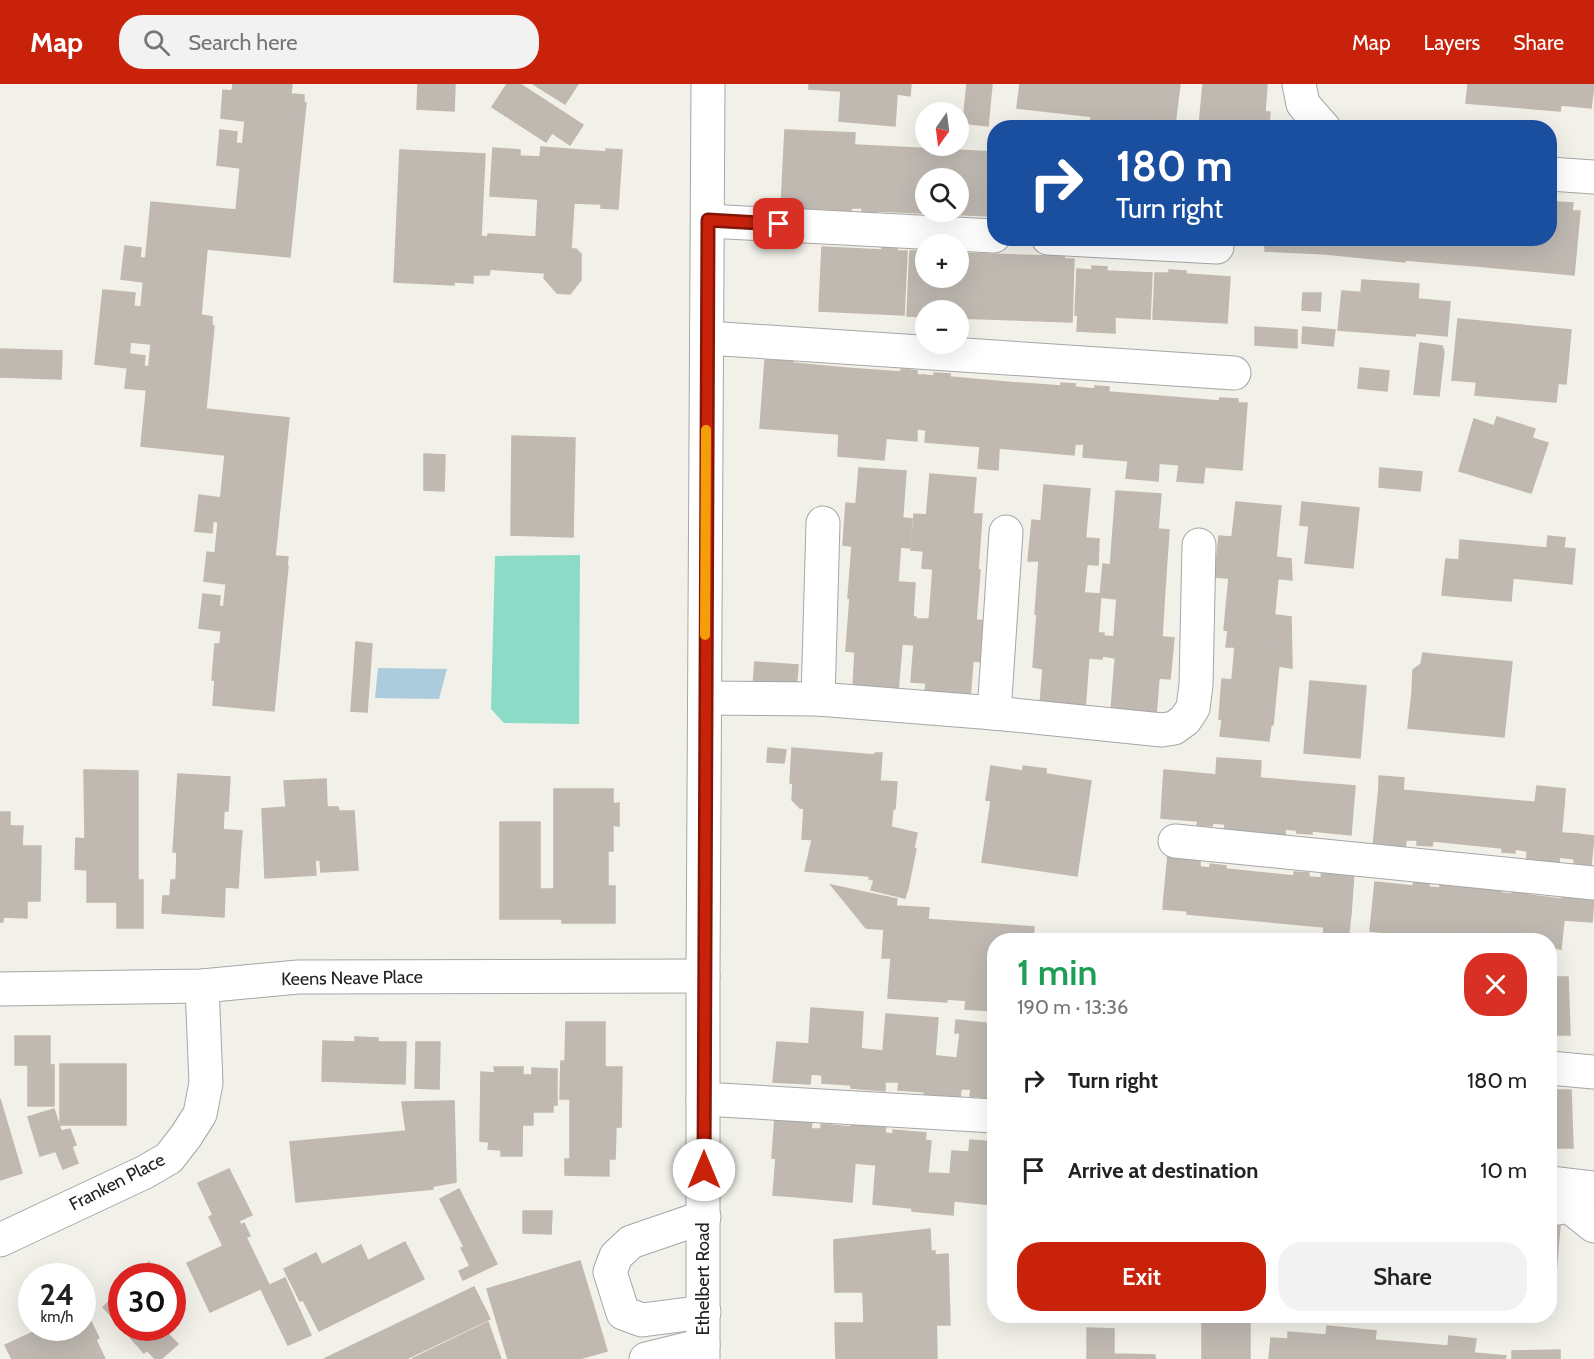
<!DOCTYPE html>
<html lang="en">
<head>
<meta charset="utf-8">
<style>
  body { margin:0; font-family:Cabin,sans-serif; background:#f2f2f2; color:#222; height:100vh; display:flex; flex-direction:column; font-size:22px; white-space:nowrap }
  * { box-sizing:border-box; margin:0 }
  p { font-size:20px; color:#767676 }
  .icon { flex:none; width:33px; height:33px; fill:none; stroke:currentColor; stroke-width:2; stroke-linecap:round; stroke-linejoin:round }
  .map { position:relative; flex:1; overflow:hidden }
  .side { position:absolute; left:987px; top:849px; width:570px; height:390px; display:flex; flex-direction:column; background:#fff; border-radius:24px; box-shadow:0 6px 24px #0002 }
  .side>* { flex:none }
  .banner { position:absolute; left:987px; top:36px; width:570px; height:126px; border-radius:24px; box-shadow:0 6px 24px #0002; background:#1a4fa0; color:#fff; overflow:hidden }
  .needle { width:39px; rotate:194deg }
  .fabs { position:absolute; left:915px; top:18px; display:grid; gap:12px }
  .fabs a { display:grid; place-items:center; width:54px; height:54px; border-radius:50%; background:#fff; box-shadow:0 6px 24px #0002; font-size:30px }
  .speed { position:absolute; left:18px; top:1179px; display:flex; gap:12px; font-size:30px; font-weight:700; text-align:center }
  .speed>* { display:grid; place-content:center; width:78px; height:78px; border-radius:50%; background:#fff; box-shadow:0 6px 24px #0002; line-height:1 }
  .speed small { font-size:15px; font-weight:400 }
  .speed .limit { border:9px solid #d22; background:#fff; color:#111 }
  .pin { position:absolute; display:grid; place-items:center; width:51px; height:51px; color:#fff; margin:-26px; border-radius:12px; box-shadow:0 3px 9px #0006 }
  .me { position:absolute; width:66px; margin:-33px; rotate:0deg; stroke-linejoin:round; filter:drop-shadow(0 0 4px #0008) }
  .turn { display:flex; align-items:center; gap:21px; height:126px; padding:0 30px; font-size:27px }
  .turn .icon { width:78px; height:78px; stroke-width:2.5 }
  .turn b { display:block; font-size:42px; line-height:51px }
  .round { display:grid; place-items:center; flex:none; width:63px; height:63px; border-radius:24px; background:#f2f2f2 }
  .overview { display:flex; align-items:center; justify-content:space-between; height:102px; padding:0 30px }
  h1 { font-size:36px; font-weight:600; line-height:45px; color:#1e9e55 }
  .primary-button { display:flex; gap:12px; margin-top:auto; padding:12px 30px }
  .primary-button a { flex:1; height:69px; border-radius:24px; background:#c9220b; color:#fff; font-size:24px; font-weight:600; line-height:69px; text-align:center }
  .primary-button a+a { background:#f2f2f2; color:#222 }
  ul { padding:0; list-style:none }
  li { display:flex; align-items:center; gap:18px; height:90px; padding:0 30px }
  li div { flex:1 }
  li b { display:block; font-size:22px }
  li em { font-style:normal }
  header { display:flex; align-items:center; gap:36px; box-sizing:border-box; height:84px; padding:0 30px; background:#c9220b; color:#fff }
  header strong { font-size:28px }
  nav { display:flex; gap:33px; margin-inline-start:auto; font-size:21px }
  .search { width:420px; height:54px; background:#f2f2f2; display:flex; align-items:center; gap:15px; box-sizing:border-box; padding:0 21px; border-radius:24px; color:#767676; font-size:22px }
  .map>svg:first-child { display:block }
  .pitch { fill:#8cdbc6 }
  .water { fill:#accbdc }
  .building { fill:#bfb9b2; stroke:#c2b9ac; stroke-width:1.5; fill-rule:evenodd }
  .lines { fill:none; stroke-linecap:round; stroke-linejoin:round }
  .minor-casing { stroke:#a6a6a6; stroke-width:35 }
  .minor { stroke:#fff; stroke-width:33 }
  .route-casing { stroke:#831607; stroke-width:15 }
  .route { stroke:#c9220b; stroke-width:10 }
  .slow { stroke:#f59e0b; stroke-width:10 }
  .labels { text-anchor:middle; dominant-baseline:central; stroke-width:4.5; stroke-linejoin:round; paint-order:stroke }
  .street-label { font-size:18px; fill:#222; stroke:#fff }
</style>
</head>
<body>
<header>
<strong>Map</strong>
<div class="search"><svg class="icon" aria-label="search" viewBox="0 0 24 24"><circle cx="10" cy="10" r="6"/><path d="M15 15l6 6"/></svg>Search here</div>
<nav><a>Map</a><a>Layers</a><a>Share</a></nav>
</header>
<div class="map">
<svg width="1594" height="1275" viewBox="0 0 1594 1275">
  <rect width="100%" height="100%" fill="#f1f0e9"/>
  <polygon class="pitch" points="580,471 579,640 504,639 491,625 495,472"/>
  <polygon class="water" points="378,584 447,585 439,615 375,614"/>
  <g class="building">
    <polygon points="233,0 292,0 291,10 304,11 304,19 306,19 290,173 207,165 201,231 212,233 212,242 214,242 206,325 289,334 275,472 288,473 287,482 288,482 274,627 213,621 215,596 212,596 215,560 220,560 226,500 204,497 207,468 215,469 225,371 141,362 151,260 130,258 134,222 141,223 151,118 236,126 245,37 221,34 223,6 232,7"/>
    <polygon points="418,0 455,0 454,27 417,25"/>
    <polygon points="507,0 520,0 583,41 570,61 552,49 546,58 492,23"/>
    <polygon points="533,0 578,0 565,20"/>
    <polygon points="809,0 911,0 910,12 897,10 895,42 839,37 841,7 809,5"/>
    <polygon points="967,0 992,0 988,42 963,39"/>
    <polygon points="1020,0 1162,0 1157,40 1017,24"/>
    <polygon points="1162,0 1180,0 1175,40 1157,38"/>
    <polygon points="1203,0 1267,0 1265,28 1270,28 1269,40 1264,40 1263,44 1199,44"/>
    <polygon points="1468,0 1594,0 1591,24 1561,21 1560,27 1466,19"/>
    <polygon points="1091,33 1120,36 1120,44 1090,44"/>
    <polygon points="220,46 237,48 236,59 242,60 240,84 217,81"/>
    <polygon points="785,46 855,49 851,127 781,124"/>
    <path d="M855,61l139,7v69h-4v-5l-113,-5v3l-15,-1v-5h-11zM926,94h32v34h-32z"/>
    <polygon points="541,63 606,68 606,65 622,66 618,125 601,124 601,120 574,119 571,165 576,165 581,170 581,196 570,210 557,209 544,194 545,189 487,185 488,150 536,153 538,115 490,112 493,64 520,66 520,72 540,73"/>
    <polygon points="400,66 485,70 481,153 475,152 474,180 455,180 454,201 394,198"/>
    <polygon points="1555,118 1573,119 1572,127 1580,127 1574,191 1488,183 1490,154 1550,154 1550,125 1555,125"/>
    <polygon points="475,152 488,153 487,185 490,185 489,191 473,191 473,199 454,198 455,180 474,180"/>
    <polygon points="1265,154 1326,154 1326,170 1265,167"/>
    <polygon points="1327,154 1407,154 1405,178 1326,170"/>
    <polygon points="1407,154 1490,154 1488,183 1405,176"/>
    <polygon points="125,162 141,164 140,174 146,174 143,198 121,195"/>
    <polygon points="882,162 897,163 897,167 907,167 904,231 819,227 822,163 882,166"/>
    <polygon points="921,163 926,163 926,194 958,194 958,169 1049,172 1049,169 1065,170 1064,175 1074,175 1072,238 958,234 958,226 926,226 926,233 907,232 910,167 921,167"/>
    <polygon points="1092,182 1107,183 1107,187 1152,189 1150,235 1075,231 1077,185 1092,186"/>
    <polygon points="1169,186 1186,187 1186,190 1230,193 1227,239 1153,235 1155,189 1169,189"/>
    <polygon points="1362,196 1419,200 1418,213 1361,208"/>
    <polygon points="103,206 135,209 128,284 95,280"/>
    <polygon points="1342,207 1418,213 1415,252 1338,246"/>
    <polygon points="1303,209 1321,209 1320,227 1302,226"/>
    <polygon points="1418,215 1450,218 1447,252 1415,249"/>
    <polygon points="1078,232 1115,233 1115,249 1077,247"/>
    <polygon points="1458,235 1571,246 1566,300 1534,297 1534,295 1499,292 1499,286 1478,284 1477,298 1452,296"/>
    <polygon points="1255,243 1297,246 1297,264 1255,261"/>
    <polygon points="1303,243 1335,246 1333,262 1302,259"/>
    <polygon points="1420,259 1442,262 1444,268 1439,312 1414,310"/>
    <polygon points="0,265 62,267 61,295 0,293"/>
    <polygon points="129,270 145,272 144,282 149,283 146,306 125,304"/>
    <polygon points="777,274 793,275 793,279 845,284 839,350 760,344 765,276 776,277"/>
    <polygon points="845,284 901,288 901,285 917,287 917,291 924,291 920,345 917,345 917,357 839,350"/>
    <polygon points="1360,284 1389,287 1387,307 1358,304"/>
    <polygon points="1478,284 1499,286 1499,292 1534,295 1534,297 1558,300 1556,318 1475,311"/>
    <polygon points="934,289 950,290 950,293 1004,298 999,364 925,358 926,346 920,345 924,291 934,292"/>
    <polygon points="1004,298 1061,302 1061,299 1075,300 1075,303 1084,304 1079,360 1075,360 1074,371 999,364"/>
    <polygon points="1095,302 1109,303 1109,308 1219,317 1220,314 1238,315 1238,319 1247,319 1242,386 1083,373 1084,360 1079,360 1084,304 1095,305"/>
    <polygon points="1497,333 1535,345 1532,354 1548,359 1531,409 1459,387 1474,335 1494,342"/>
    <polygon points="839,350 886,355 884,376 838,372"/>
    <polygon points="512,352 575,354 573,453 511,451"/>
    <polygon points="980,363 999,364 998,386 978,384"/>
    <polygon points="424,370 445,371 444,407 424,406"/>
    <polygon points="1128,377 1159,379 1158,397 1126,394"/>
    <polygon points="1179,381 1205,383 1203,399 1177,397"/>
    <polygon points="859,384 906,387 897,512 876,510 875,516 848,514 852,462 843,461 846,419 856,420"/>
    <polygon points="1380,384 1422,388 1420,407 1379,403"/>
    <polygon points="930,390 976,394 973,430 982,430 978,486 980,486 976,537 955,534 954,539 929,538 933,485 922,484"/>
    <polygon points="1044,401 1090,405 1083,480 1087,480 1082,530 1062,528 1061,532 1035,530 1039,477 1028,477 1032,436 1041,437"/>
    <polygon points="1116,407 1161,410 1158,445 1169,446 1165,503 1109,499"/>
    <polygon points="199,411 220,414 218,438 213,437 212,449 195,447"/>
    <polygon points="1236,418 1281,422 1274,494 1253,492 1252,496 1215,493 1219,452 1232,453"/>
    <polygon points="1302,418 1359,424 1353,484 1305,479 1309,442 1300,441"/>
    <polygon points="914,430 927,431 924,467 911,466"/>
    <polygon points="903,434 912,435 910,464 900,463"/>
    <polygon points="1548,452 1565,454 1564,464 1575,465 1572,500 1513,494 1511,517 1442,511 1446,475 1459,476 1460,456 1547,464"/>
    <polygon points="1086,454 1099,455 1098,481 1083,480"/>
    <polygon points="1276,473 1291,475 1292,496 1274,494"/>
    <polygon points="1103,480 1111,481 1109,499 1118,500 1116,515 1100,513"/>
    <polygon points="1253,492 1278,494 1273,547 1251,545 1251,549 1224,546 1229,494 1252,496"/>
    <polygon points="898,498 915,499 913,533 916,533 914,561 902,560 906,513 897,512"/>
    <polygon points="1118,500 1165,503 1162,553 1140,551 1140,554 1114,553"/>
    <polygon points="1084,509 1101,510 1098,549 1104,549 1102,575 1089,574 1092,530 1082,530"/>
    <polygon points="203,510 220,512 219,522 224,523 221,547 199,544"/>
    <polygon points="876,510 906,513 898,607 853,604 855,568 846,567 850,514 875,516"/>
    <polygon points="1062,528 1092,530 1085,625 1040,621 1043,585 1033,583 1037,530 1061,532"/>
    <polygon points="1275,531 1291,533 1292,584 1279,582 1282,548 1273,547"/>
    <polygon points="955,534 986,537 983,578 973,577 970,614 925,610 931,538 954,539"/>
    <polygon points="916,535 929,535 929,538 931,538 926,599 911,598"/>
    <polygon points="1251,545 1282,548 1273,641 1219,635 1222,595 1232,596 1235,563 1226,563 1228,547 1251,549"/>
    <polygon points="1140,551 1174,554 1170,595 1159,594 1156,630 1111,627 1117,553 1140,554"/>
    <polygon points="1104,552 1117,553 1115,574 1103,572"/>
    <polygon points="356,558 372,560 367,628 351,627"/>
    <polygon points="1423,569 1439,571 1435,613 1412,610 1413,586 1421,580"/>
    <polygon points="1439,571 1512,578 1504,653 1408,644 1412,610 1435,613"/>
    <polygon points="755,578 798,581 796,606 753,603"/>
    <polygon points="1310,597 1366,602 1360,674 1304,669"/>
    <polygon points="1222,636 1271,640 1269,657 1220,652"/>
    <polygon points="768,664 786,666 784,679 767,678"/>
    <polygon points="792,664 875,671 875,669 882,669 880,697 897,698 895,725 874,723 871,760 802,755 804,725 820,726 821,701 790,699"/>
    <polygon points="1217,674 1261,677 1260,694 1283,696 1281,712 1236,708 1238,693 1216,691"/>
    <polygon points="991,682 1023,687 1023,682 1046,685 1046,690 1091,697 1077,792 982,778 991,717 986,716"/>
    <polygon points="84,686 138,687 138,796 143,796 143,844 117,844 117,818 87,818 87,786 75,785 76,754 85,755"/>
    <polygon points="1164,686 1238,693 1236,708 1281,712 1283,696 1355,702 1351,751 1312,747 1312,750 1297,749 1296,746 1285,745 1285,754 1224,749 1225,740 1213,739 1212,742 1197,741 1198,737 1161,734"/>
    <polygon points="178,690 230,693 228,727 203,726 202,745 228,746 227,772 240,773 238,804 225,803 224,833 162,829 163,812 170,812 171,796 176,796 177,768 173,768"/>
    <polygon points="1379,692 1404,694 1403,707 1379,704"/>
    <polygon points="326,695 327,723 338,723 339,727 354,727 358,786 321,788 320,776 315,776 316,791 265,794 262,725 286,723 284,697"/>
    <polygon points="793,699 821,701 820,726 800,724 792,716"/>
    <polygon points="1537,702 1565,705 1564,721 1535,719"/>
    <polygon points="1379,704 1564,721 1559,778 1527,775 1527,767 1515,765 1515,769 1502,768 1502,764 1433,757 1432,762 1417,761 1417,756 1406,756 1405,765 1373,763"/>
    <polygon points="554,705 613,705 613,720 619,719 619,742 613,741 613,767 608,767 608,802 615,802 615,839 562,839 562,808 554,808"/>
    <polygon points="874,723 893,725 891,743 917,749 914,764 877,756 869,792 805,787 812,756 871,760"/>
    <polygon points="203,726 224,727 223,746 202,745"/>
    <polygon points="0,728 10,728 10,742 23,742 22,762 41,762 40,817 27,817 27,834 3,833 3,838 0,838"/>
    <polygon points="500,738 540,738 540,805 554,805 554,808 562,808 562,835 500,835"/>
    <polygon points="228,746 242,747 240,773 227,772"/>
    <polygon points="1561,749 1577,750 1575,775 1559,773"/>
    <polygon points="1577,750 1594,752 1591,781 1574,779"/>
    <polygon points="877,756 916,765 908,804 869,795"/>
    <polygon points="1168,771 1200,774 1200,783 1210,784 1210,780 1226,782 1226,785 1294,792 1294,788 1309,789 1309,793 1321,794 1322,785 1354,788 1351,829 1325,827 1324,843 1187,830 1189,815 1164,813"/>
    <polygon points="1440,795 1502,801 1501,809 1512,810 1512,807 1529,808 1528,811 1562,815 1563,805 1594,812 1592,838 1564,836 1561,865 1550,863 1550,856 1490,856 1491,842 1444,838 1442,854 1370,847 1375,798 1413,802 1414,798 1429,800 1429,803 1440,804"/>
    <polygon points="874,796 908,804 905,814 871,806"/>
    <polygon points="831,801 897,815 896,822 929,824 928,835 894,833 893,846 866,844"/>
    <polygon points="1164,813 1189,815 1188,827 1163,825"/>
    <polygon points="1325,827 1351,829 1348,856 1323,856"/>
    <polygon points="894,833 1034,843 1033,856 994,856 994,907 971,905 971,917 947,915 947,918 888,914 891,874 882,874 884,845 893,846"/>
    <polygon points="1444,838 1491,842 1490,856 1465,856 1442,854"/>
    <polygon points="1550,893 1568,893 1570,951 1550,951"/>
    <polygon points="971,905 994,907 994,927 965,925 966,916 971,917"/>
    <polygon points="811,924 863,928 861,966 854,964 851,1001 822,999 822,991 811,990 810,1000 773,998 777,958 809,960"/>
    <polygon points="886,930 938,934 935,972 928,971 925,1008 898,1006 899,998 885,998 885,1007 851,1004 854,964 883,967"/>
    <polygon points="956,936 994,940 994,1014 970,1012 971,1005 961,1005 960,1015 924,1012 928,971 957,974 960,949 955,949"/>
    <polygon points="566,938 605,938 605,983 622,983 621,1043 616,1043 615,1075 609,1075 609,1092 565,1091 565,1075 570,1075 570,1015 560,1015 561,977 565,977"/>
    <rect x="15" y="952" width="35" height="29"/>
    <polygon points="355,953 378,954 378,958 406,958 405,1000 322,997 323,957 355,958"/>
    <polygon points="416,958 440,958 439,1005 415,1004"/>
    <polygon points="28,980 54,981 54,1022 28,1022"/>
    <polygon points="60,980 126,980 126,1009 105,1009 104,1041 60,1041"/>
    <polygon points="494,983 523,983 522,1072 501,1072 501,1066 488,1065 489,1058 480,1057 481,988 495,989"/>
    <polygon points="532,984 557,985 557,1021 532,1021"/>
    <polygon points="523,991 532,991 532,1021 553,1022 553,1028 533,1028 533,1041 523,1041"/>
    <polygon points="1550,1006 1571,1006 1573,1064 1550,1064"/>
    <polygon points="105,1009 126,1009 126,1041 104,1041"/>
    <polygon points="0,1015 22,1089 0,1096"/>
    <polygon points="454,1017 456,1098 433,1102 427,1045 406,1047 402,1018"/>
    <polygon points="54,1025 61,1047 70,1045 76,1061 40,1072 28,1033"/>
    <polygon points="775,1033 812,1037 811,1045 821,1045 821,1040 851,1043 851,1037 886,1040 885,1049 893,1050 893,1046 926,1049 925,1056 931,1057 928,1089 950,1090 952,1067 969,1068 970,1056 994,1058 994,1121 954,1117 953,1131 912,1127 912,1124 873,1120 876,1081 855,1079 852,1118 799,1113 802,1077 772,1074"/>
    <polygon points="427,1045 433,1105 296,1118 290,1058"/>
    <polygon points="72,1063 78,1079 63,1085 56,1068"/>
    <polygon points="776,1074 802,1077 799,1113 773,1111"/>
    <polygon points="229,1085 252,1131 239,1137 232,1123 213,1131 198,1099"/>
    <polygon points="459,1105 497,1180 463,1196 459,1187 470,1182 461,1164 464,1163 440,1115"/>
    <polygon points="232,1123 241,1141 244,1139 250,1152 246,1153 269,1201 210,1228 187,1179 223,1162 209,1133"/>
    <polygon points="523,1127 552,1127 551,1150 523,1149"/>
    <polygon points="1550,1129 1561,1130 1554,1211 1550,1211"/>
    <polygon points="930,1145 931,1167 865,1168 865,1172 834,1172 834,1156"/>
    <polygon points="405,1158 424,1195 319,1247 303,1216 300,1217 284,1185 316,1169 329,1196"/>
    <polygon points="361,1161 368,1177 329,1196 321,1181"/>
    <polygon points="935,1167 937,1275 836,1275 835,1239 864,1239 863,1208 835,1208 834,1172 865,1172 865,1168"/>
    <polygon points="948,1170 950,1241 937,1241 935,1171"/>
    <polygon points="580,1177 602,1250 517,1275 508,1275 487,1205"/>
    <polygon points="149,1178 161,1192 141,1192 137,1189"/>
    <polygon points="285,1194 311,1251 288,1261 261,1205"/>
    <polygon points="122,1196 122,1244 172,1244 144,1269 103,1223 119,1209 113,1202"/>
    <polygon points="474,1203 490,1235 406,1275 324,1275"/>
    <polygon points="82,1224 84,1224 99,1254 78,1265 83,1275 12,1275 5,1261 42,1244 82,1244"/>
    <polygon points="488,1238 501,1275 412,1275"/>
    <rect x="1202" y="1238" width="48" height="37"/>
    <polygon points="1327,1242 1376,1247 1375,1256 1448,1262 1449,1252 1476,1255 1474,1269 1506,1272 1505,1275 1269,1275 1271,1254 1288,1255 1288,1248 1326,1251"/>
    <polygon points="1087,1244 1114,1245 1114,1270 1155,1271 1155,1275 1087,1275"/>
    <polygon points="167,1249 178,1260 161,1275 155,1275 147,1266"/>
    <polygon points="602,1250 607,1267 579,1275 517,1275"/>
    <polygon points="96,1256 105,1275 83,1275 78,1265"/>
    <polygon points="1560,1266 1560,1275 1512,1275 1512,1267"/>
  </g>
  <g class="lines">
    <defs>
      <g id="minor">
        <polyline points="1299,0 1303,20 1324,44"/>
        <polyline points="1550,90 1594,93"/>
        <polyline points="708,137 994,152"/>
        <polyline points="1048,154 1217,163"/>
        <polyline points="707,254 1234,289"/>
        <polyline points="705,614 818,615 994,629 1162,646 1174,644 1185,636 1193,624 1196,601 1199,461"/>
        <polyline points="818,615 823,439"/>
        <polyline points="994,629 1006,448"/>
        <polyline points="1175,757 1594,799"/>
        <polyline points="0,905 202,902 298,893 703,892"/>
        <polyline points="1550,984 1594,988"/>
        <polyline points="703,1015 994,1032"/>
        <polyline points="1550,1099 1594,1104"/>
        <polyline points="1550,1123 1558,1124 1569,1122 1594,1142"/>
        <polyline points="704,1133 631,1158 616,1172 610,1188 623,1229 642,1236 704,1228"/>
        <polyline points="0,1156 145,1088 169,1074 186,1052 200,1030 206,999 202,902"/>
        <polyline points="646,1275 703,1261"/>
        <polyline points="703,1275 703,892 708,0"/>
      </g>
    </defs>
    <use href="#minor" class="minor-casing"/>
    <use href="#minor" class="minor"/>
  </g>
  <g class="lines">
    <defs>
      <polyline id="route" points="704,1086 708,136 779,140"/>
    </defs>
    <use href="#route" class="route-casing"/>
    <use href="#route" class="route"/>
    <polyline class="slow" points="705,551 706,346"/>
  </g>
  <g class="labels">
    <g class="street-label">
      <text transform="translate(352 894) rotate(-1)">Keens Neave Place</text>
      <text transform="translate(117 1098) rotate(-27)">Franken Place</text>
      <text transform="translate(703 1195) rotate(-90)">Ethelbert Road</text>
    </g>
  </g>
</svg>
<div class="fabs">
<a><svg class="needle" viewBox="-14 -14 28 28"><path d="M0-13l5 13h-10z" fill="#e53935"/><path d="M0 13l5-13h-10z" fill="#767676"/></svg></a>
<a><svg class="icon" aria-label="search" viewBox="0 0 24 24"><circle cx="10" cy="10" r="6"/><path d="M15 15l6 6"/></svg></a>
<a>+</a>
<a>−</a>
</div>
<div class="speed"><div>24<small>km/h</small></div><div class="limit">30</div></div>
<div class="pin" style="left:779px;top:140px;background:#d93025"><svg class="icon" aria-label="arrive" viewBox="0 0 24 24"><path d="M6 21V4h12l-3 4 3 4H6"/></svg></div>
<svg class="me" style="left:704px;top:1086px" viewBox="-20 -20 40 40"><circle r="19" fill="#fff"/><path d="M0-13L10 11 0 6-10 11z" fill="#c9220b"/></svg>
<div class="banner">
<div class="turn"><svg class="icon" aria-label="right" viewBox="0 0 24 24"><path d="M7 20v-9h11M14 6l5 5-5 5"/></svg><div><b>180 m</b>Turn right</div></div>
</div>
<section class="side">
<div class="overview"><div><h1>1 min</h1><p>190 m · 13:36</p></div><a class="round" style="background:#d93025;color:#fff"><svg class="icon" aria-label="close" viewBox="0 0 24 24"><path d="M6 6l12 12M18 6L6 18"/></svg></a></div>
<ul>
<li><svg class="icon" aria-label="right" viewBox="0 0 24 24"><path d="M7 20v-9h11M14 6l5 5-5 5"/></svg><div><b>Turn right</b></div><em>180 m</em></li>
<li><svg class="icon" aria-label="arrive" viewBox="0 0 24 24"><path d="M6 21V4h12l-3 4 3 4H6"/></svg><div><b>Arrive at destination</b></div><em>10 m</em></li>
</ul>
<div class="primary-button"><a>Exit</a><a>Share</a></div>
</section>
</div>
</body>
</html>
